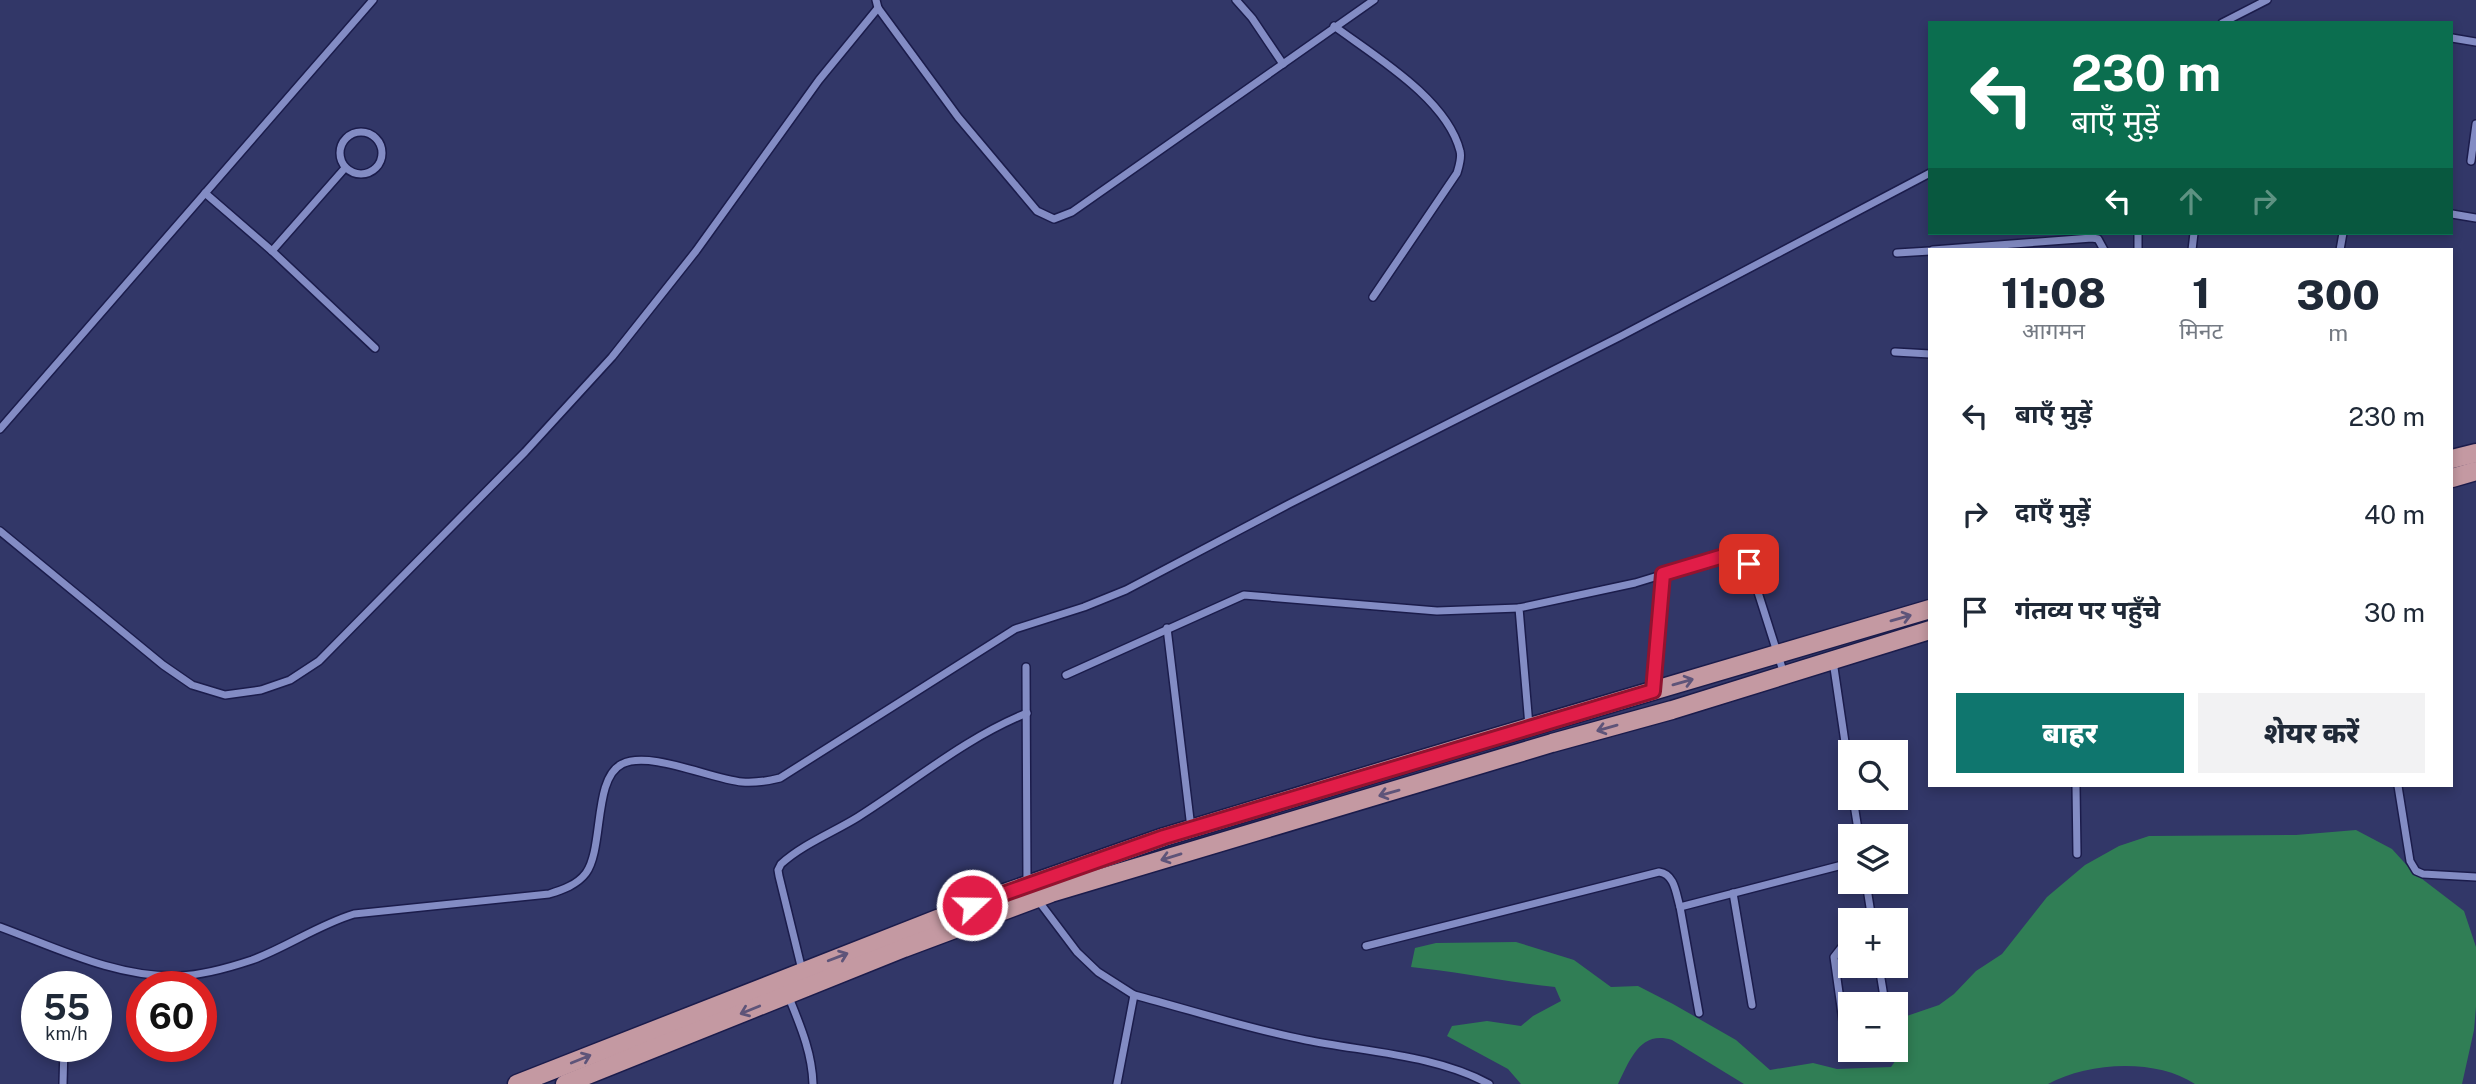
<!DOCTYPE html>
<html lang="hi">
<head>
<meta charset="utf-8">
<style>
  body { margin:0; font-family:"Public Sans","Noto Sans Devanagari",sans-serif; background:#f2f2f3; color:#1f2937; height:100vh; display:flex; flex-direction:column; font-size:26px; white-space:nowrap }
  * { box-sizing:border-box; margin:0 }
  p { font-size:23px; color:#747a83 }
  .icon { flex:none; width:38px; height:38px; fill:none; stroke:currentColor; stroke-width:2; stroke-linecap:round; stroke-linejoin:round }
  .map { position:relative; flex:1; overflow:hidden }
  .sheet { position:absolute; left:1928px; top:248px; width:525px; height:539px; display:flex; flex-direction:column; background:#fff; border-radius:0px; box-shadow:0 4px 10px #0003 }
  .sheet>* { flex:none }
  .guide { position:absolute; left:1928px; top:21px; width:525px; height:214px; border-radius:0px; box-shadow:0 4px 10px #0003; background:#0b6e4f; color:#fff; overflow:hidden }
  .fabs { position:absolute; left:1838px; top:740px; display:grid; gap:14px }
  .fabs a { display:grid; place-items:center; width:70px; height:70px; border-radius:0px; background:#fff; box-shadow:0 4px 10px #0003; font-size:35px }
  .speed { position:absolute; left:21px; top:971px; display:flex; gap:14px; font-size:35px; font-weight:700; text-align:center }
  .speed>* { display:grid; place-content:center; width:91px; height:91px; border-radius:50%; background:#fff; box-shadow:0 4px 10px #0003; line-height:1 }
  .speed small { font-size:18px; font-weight:400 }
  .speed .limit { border:10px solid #d22; background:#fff; color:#111 }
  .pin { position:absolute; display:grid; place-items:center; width:60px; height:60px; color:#fff; margin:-30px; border-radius:14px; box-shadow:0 4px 10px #0006 }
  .me { position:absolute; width:77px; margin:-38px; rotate:69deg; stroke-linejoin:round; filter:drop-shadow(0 0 5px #0008) }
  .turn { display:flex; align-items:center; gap:24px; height:147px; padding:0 28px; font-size:32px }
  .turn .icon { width:91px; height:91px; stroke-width:2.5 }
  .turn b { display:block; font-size:49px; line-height:60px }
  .lanes { display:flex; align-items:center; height:66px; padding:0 28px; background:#0003; justify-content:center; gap:35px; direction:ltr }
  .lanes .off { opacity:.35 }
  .eta { display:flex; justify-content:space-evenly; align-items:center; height:119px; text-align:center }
  .eta b { font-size:42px; font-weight:800; line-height:49px }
  .action { display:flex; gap:14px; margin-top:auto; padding:14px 28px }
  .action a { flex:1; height:80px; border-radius:0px; background:#0f766e; color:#fff; font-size:28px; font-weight:800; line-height:80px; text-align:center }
  .action a+a { background:#f2f2f3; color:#1f2937 }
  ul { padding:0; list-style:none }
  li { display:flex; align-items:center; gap:21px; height:98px; padding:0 28px }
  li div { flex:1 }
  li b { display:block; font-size:26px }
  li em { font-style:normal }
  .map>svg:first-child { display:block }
  .water { fill:#307e55 }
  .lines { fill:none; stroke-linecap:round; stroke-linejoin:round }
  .street-casing { stroke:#1b1c4b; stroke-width:10 }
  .primary-casing { stroke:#1b1c4b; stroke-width:21 }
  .street { stroke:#838cc4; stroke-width:7 }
  .primary { stroke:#c499a2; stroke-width:18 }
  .oneway { stroke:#5e5479 }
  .route-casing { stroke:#92132f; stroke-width:18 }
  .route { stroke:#e11d48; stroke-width:12 }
</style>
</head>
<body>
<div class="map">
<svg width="2476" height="1084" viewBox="0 0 2476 1084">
  <rect width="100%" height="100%" fill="#323768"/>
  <!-- water -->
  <path class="water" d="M2356,830L2392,849L2413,872L2464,911L2476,947V1007L2474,1030L2462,1084H2195C2156,1058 2088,1062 2048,1084H1744L1672,1040C1640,1030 1630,1060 1618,1084H1521L1508,1069L1447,1036L1452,1026L1487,1021L1521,1026L1533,1016L1561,1001L1555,987C1507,982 1460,972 1411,967L1415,948L1436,943L1516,942L1574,960L1611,987L1638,986L1673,1004L1736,1040L1770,1070L1813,1063L1837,1069L1891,1067L1898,1057L1895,1020L1939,1005L1954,994L1976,971L2002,954L2047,897L2085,865L2119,846L2149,836L2296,835Z"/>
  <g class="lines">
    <defs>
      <g id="street">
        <path d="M876,0L878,8L958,117L1037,211L1054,219L1072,212L1374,0"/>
        <path d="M1236,0L1252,18L1283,64"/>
        <path d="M2222,23L2267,0"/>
        <path d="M1334,26C1376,57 1447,99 1460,151C1462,158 1459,166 1457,173L1373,297"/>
        <path d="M2452,38L2476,42"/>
        <circle cx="361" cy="153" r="21"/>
        <path d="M2471,161L2476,124"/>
        <path d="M205,193L272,251L375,348"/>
        <path d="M2452,214L2476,218"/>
        <path d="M2138,233V250"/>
        <path d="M1933,250L2092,238L2098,239L2104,250"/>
        <path d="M2192,250L2194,233"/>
        <path d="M2340,250L2343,233"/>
        <path d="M272,251L345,168"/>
        <path d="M1897,253L1930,251"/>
        <path d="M1895,352L1930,354"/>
        <path d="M0,429L373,0"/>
        <path d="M0,531L163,665L192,685L225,695L261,690L290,680L319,661L525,452L612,357L696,251L819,80L878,8"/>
        <path d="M1167,628L1191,828"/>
        <path d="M1833,661L1850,776"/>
        <path d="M1026,667L1027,884"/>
        <path d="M1066,675L1244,595L1437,611L1519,608"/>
        <path d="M1653,690L1663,574"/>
        <path d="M1529,726L1519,608L1635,583L1730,554C1741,553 1744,555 1749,564L1784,674"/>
        <path d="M2076,786L2077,854"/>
        <path d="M2398,786L2410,861L2416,871L2423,874L2476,877"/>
        <path d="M1853,798L1859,836"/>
        <path d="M1866,882L1872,920"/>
        <path d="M1733,893L1752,1005"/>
        <path d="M1037,899L1077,952L1098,972L1134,995"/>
        <path d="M0,927C57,948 117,978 179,976C204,975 228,968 252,960C287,947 318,925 354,914L549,894C562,890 577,885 586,873C604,848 593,778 622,764C649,750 711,779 742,782C755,783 768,781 780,778L1015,629L1084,607L1126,590L1289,504L1621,336L1930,173"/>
        <path d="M1366,946L1659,872C1675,874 1676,894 1680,907"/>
        <path d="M1879,966L1884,997"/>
        <path d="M802,970L779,876L778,870L781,864C803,844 834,832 858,817C915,781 965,738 1027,713"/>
        <path d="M788,995C800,1025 812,1052 813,1084"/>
        <path d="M1699,1013L1680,907L1850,863"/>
        <path d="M1846,1043L1834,957L1841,948L1850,947"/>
        <path d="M63,1084L64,1046"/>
        <path d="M1117,1084L1134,995C1191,1010 1249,1029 1306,1040C1366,1052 1436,1055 1489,1084"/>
      </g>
      <g id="primary">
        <path d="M2452,459L2476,453"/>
        <path d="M2452,478L2476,471"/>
        <path d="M517,1084L996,896L1164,837L1469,745L1930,609"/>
        <path d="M565,1084L904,948L1051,893L1552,743L1672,710L1930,630"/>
      </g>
    </defs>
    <!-- street casing -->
    <use href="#street" class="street-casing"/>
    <!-- primary casing -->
    <use href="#primary" class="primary-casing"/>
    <!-- street -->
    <use href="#street" class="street"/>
    <!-- primary -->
    <use href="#primary" class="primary"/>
  </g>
  <!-- one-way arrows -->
  <defs><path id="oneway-shaft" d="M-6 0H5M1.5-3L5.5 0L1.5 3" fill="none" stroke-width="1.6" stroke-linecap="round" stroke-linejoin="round" transform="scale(1.75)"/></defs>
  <g class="oneway">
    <use href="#oneway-shaft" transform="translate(1901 618) rotate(-16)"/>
    <use href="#oneway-shaft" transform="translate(1683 682) rotate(-16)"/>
    <use href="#oneway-shaft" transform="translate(1607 728) rotate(164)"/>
    <use href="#oneway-shaft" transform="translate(1389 793) rotate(164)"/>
    <use href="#oneway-shaft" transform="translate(1171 857) rotate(163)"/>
    <use href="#oneway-shaft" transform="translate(838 957) rotate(-21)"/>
    <use href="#oneway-shaft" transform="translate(750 1010) rotate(158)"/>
    <use href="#oneway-shaft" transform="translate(581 1059) rotate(-22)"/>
  </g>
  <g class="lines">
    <defs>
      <path id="route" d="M972,905L1164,837L1653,691L1663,574L1730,554C1741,553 1744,555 1749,564"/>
    </defs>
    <!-- route casing -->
    <use href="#route" class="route-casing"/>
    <!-- route -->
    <use href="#route" class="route"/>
  </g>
</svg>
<div class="fabs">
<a><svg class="icon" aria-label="search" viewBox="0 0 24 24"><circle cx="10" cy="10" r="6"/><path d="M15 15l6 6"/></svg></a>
<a><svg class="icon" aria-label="layers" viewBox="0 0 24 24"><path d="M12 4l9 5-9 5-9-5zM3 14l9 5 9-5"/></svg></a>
<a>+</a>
<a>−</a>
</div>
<div class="speed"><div>55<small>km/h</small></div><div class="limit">60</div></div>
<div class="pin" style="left:1749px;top:564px;background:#d93025"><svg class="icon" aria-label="arrive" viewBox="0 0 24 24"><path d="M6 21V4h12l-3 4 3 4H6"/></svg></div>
<svg class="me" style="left:972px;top:905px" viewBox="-20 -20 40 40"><circle r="17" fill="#e11d48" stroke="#fff" stroke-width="3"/><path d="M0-11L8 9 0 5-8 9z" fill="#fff"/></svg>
<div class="guide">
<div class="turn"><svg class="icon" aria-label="left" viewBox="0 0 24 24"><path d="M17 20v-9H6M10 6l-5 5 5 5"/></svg><div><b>230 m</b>बाएँ मुड़ें</div></div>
<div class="lanes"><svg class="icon" aria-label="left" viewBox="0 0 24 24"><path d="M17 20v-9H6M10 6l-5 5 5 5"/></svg><svg class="icon off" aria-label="ahead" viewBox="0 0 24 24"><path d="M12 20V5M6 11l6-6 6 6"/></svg><svg class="icon off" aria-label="right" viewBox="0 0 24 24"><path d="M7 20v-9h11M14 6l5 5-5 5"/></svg></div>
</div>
<section class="sheet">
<div class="eta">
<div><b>11:08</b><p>आगमन</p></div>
<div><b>1</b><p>मिनट</p></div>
<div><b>300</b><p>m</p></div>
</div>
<ul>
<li><svg class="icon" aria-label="left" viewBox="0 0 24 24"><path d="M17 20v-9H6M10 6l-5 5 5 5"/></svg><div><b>बाएँ मुड़ें</b></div><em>230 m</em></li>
<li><svg class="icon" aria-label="right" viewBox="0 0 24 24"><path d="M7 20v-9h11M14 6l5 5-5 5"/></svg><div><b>दाएँ मुड़ें</b></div><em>40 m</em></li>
<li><svg class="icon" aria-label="arrive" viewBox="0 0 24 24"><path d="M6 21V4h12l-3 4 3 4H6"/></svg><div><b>गंतव्य पर पहुँचे</b></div><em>30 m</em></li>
</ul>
<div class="action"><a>बाहर</a><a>शेयर करें</a></div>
</section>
</div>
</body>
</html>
